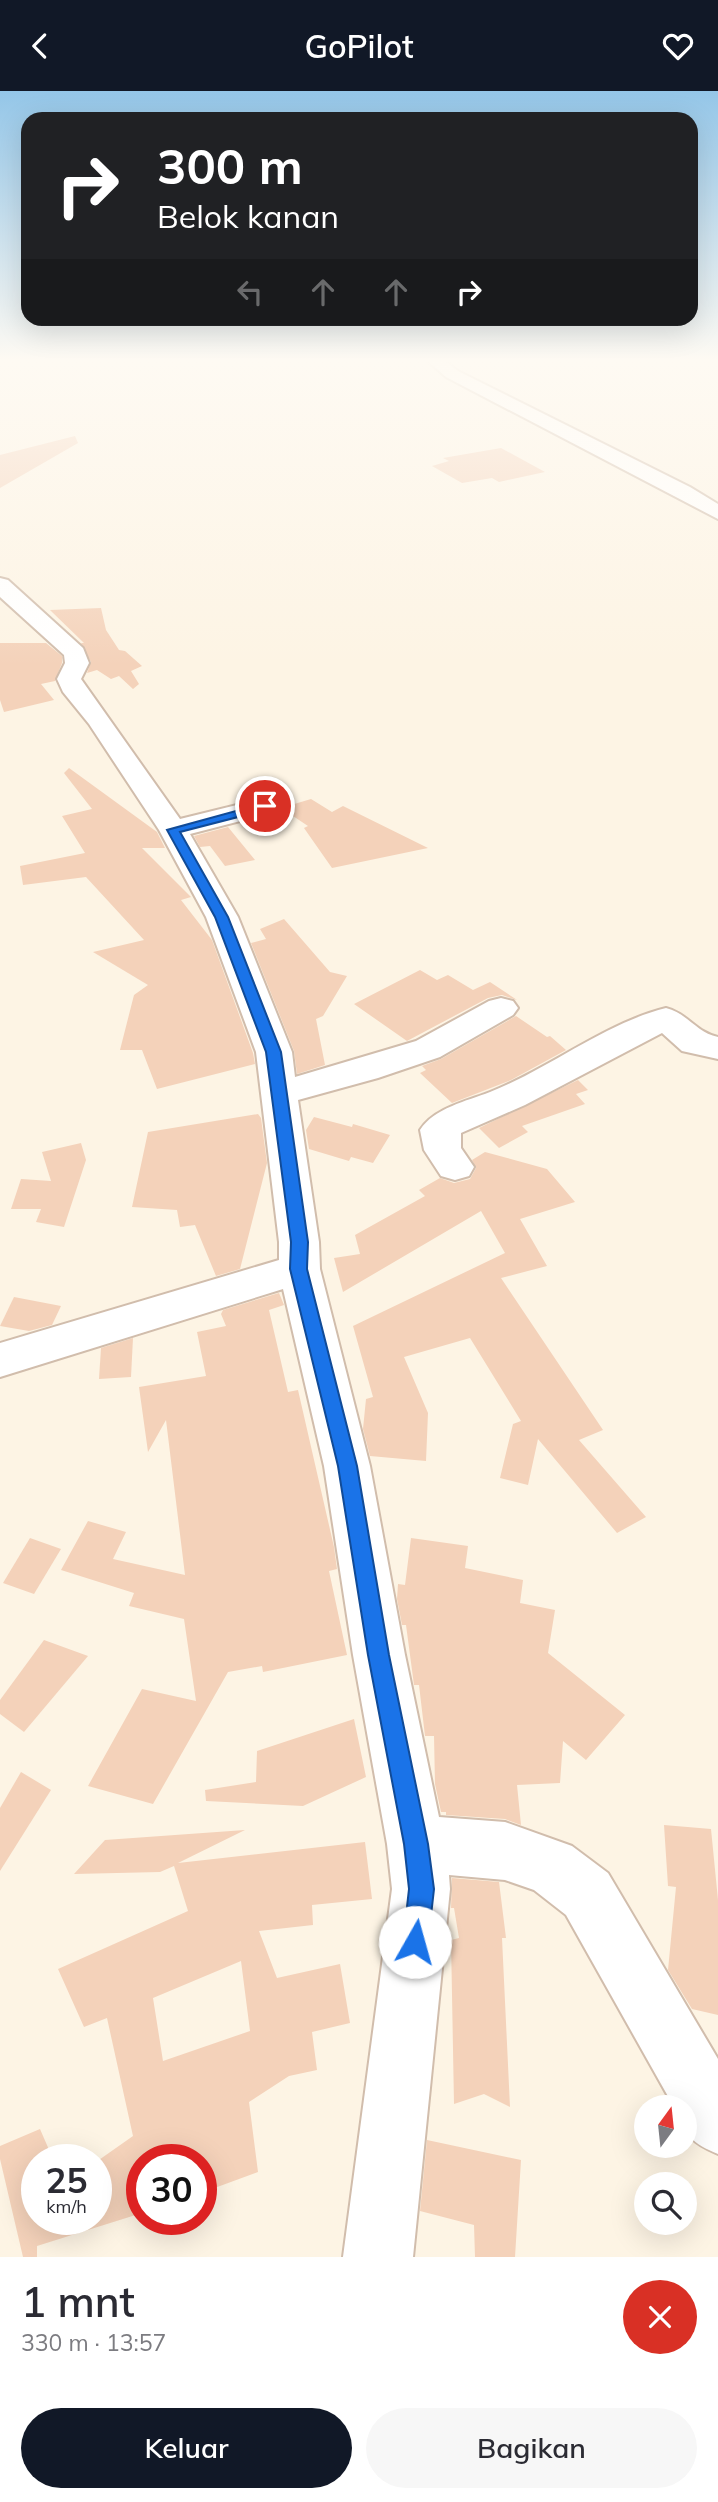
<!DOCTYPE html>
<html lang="id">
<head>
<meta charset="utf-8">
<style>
  body { margin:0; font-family:Mulish,sans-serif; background:#f7f7f7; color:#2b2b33; height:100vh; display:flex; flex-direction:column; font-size:26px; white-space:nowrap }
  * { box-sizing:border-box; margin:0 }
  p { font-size:23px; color:#7c7c81 }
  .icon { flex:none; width:38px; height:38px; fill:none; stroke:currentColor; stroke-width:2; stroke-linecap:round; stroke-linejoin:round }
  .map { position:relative; height:2166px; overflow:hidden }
  .side { display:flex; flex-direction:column; background:#fff; flex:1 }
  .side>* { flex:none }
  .top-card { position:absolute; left:21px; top:21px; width:677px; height:214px; border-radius:21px; box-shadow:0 7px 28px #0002; background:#202124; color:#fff; overflow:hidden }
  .needle { width:46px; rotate:15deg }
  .controls { position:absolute; left:634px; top:2004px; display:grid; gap:14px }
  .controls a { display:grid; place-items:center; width:63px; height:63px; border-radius:50%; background:#fff; box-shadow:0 7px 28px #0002; font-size:35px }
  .speed { position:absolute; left:21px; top:2053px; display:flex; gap:14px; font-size:35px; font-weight:700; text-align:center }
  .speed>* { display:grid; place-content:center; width:91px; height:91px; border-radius:50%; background:#fff; box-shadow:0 7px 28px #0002; line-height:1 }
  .speed small { font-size:18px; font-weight:400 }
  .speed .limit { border:10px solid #d22; background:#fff; color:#111 }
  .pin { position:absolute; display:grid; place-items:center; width:60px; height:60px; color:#fff; margin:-30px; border:4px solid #fff; border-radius:50%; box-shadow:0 2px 7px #0007 }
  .me { position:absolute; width:77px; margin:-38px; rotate:7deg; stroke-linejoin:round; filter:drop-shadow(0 0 5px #0008) }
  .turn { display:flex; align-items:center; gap:24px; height:147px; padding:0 21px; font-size:32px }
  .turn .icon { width:91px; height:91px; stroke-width:2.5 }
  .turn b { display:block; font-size:49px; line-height:60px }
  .lanes { display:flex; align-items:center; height:66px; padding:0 21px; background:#0003; justify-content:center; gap:35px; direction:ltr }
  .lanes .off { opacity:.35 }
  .round { display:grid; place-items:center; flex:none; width:74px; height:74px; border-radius:37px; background:#f7f7f7 }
  .summary { display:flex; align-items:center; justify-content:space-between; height:119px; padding:0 21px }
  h1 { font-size:42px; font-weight:600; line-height:52px }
  .action { display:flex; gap:14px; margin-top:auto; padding:14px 21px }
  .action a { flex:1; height:80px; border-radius:42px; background:#111827; color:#fff; font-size:28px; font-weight:600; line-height:80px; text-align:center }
  .action a+a { background:#f7f7f7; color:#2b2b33 }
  header { display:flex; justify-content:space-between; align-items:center; height:91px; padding:0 21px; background:#111827; color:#fff; font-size:32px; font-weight:600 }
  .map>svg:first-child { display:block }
  .building { fill:#f4d2ba; fill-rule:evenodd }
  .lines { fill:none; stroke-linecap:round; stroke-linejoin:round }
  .minor-casing { stroke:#d1bdac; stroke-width:4 }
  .minor { fill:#fff; fill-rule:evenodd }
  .route { fill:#1a73e8; stroke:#114b97; stroke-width:2 }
</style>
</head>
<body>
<header><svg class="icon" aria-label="back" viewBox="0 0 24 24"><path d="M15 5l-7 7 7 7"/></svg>GoPilot<svg class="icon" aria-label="heart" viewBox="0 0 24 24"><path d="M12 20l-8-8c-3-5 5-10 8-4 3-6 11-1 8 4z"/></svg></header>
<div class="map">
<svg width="718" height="2166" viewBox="0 0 718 2166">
  <rect width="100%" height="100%" fill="#fdf4e4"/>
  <!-- building -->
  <g class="building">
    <path d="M75,345L78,352L0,397V364Z"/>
    <path d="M501,357L545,381L499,391L492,387L462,392L432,375L449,370L443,367Z"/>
    <path d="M101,517L106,539L119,559L125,560L142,575L131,580L139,593L133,598L119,585L111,588L97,579L87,582L91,571L81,552H84L50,519Z"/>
    <path d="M0,552H46L62,565V572L55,590L41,593L54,609L4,621L0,609Z"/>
    <path d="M69,677L157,741L165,757H142L191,806L181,809L212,849L253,962L255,973L157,998L142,959H120L134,904L148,894L93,861L144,849L86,786L23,794L20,775L85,762L62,725L92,718L64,682Z"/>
    <path d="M311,708L332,721L343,715L428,757L332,777L304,737L308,735L281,717Z"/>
    <path d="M228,736L255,769L225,775L210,755L200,756L194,745Z"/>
    <path d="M284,828L330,881L347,885L323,925L316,928L325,974L297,983L294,960L251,852L266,848L260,838Z"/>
    <path d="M420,879L437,889L448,884L473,899L490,891L517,909L502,904L488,907L407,950L354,913Z"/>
    <path d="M516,925L547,946L550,945L566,959L511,989L452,1012L420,982L426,979L422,975L441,968Z"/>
    <path d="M578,989L588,999L576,1003L585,1013L522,1035L528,1041L499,1057L479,1037Z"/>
    <path d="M258,1023L261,1027L267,1072L240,1178L216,1185L195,1134L180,1136L177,1119L132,1116L148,1041Z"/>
    <path d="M314,1026L352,1036L353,1033L390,1044L373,1072L351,1066L349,1070L309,1058L306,1039Z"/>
    <path d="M81,1052L86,1069L64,1136L36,1131L41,1118H11L21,1088L51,1090L42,1061Z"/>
    <path d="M485,1061L547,1078L575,1111L520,1128L547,1175L501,1187L603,1339L579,1349L646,1426L617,1442L538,1348L528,1394L500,1387L513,1333L521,1330L470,1247L404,1266L428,1322L426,1370L370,1365L363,1338L366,1308L373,1306L353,1235L505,1162L481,1120L343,1201L334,1167L360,1163L355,1144L425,1105L419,1099L440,1087L454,1092L470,1088L476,1077L472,1069Z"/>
    <path d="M279,1202L284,1214L269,1219L288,1301L298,1299L334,1456L337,1478L329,1480L347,1564L263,1581L262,1575L228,1581L153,1713L88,1695L142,1598L196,1610L184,1528L129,1515L134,1502L61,1479L88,1430L126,1441L113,1468L185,1484L166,1329L148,1361L139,1296L206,1285L197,1241L226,1235L221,1223L223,1219Z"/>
    <path d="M14,1206L61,1215L52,1234L29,1240L0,1235Z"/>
    <path d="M133,1247L131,1286L99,1288L101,1257Z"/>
    <path d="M30,1447L61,1458L34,1503L3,1492Z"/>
    <path d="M411,1447L468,1455L465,1477L523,1489L520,1512L555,1519L548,1562L625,1624L586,1669L563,1650L560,1692L517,1694L521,1734L505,1728L446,1724V1721H441L435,1693L434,1645H425L419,1594H414L406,1534H402L397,1508L398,1493L405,1494Z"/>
    <path d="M44,1549L88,1565L24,1641L0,1623V1609Z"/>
    <path d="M354,1628L366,1686L303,1715L206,1710L205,1699L256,1691L257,1660Z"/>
    <path d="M21,1681L51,1699L0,1780V1717Z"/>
    <path d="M664,1734L711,1738L718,1809V1924L692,1918L668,1879L676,1796L668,1795Z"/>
    <path d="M245,1739L178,1772L365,1751L372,1808L312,1814L313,1834L259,1840L277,1887L340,1873L350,1932L312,1941L317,1979L289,1985L249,2011L258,2081L201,2102V2068H142V2122L37,2155V2166H23L0,2068V2055L40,2038L53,2068H37V2128H96V2071L133,2045L107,1927L84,1936L58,1878L188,1820L174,1775L160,1781L74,1783L105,1749ZM241,1870L250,1940L163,1970L153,1907Z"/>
    <path d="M452,1787L499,1791L506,1847H502L510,2016L484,2003L454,2013L451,1849L459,1847L454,1817H451Z"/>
    <path d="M427,2049L521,2069L515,2166H475L474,2134L420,2120Z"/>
  </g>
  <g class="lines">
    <defs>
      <g id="minor">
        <path d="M429,271H446L458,280L690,396L718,413V428L446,286Z"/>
        <path d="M0,487L8,489L83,557L89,572L81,588L180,728L265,707L275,709L279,715L275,721L190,743L238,826L292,961L295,986L416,950L489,910L501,907L513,910L518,917L513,924L440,966L378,987L298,1009L319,1151L320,1178L370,1375L405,1564L439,1726L505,1731L572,1755L608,1782L718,1968V2063C692,2052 684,2046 684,2016H674L566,1824L534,1799L505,1789L449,1784L450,1798L413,2166H343L392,1798L387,1753L353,1564L324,1375L283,1198L0,1286V1252L279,1169V1151L256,961L206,826L159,739L89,633L63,601L57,588L65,572L64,564L0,506Z"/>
        <path d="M666,917C687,922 697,942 718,946V968L682,960L662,942L525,1014L461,1042V1057L474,1076L469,1085L455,1089L441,1085L424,1059L420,1039C434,1017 467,1010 490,1001C549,978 605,932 666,917Z"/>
      </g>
    </defs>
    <!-- minor casing -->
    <use href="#minor" class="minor-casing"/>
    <!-- minor -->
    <use href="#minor" class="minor"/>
  </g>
  <!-- sky -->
  <linearGradient id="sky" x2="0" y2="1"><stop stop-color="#94c6e8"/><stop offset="0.47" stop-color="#fefaf3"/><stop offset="1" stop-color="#fefaf3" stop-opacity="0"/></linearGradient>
  <rect width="718" height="574" fill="url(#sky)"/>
  <!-- route -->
  <path class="route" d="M265,712L269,713V718L180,741L228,826L281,961L308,1151L307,1178L357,1375L389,1564L428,1753L434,1798L428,1851L424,1860L415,1863L406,1860L403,1851L409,1798L404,1753L368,1564L338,1375L290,1178L291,1151L266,961L215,826L167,739Z"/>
</svg>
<div class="controls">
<a><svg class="needle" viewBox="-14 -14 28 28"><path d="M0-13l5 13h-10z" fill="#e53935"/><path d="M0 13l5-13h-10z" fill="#7c7c81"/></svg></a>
<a><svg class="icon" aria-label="search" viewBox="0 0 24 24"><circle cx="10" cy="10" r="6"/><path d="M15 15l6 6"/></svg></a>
</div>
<div class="speed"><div>25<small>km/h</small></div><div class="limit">30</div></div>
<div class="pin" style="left:265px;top:715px;background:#d93025"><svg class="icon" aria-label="arrive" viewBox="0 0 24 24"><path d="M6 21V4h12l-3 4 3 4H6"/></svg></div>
<svg class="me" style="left:415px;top:1851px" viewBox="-20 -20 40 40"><circle r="19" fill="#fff"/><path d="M0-13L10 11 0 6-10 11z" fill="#1a73e8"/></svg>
<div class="top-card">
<div class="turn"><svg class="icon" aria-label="right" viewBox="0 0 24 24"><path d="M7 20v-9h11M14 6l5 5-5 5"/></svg><div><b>300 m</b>Belok kanan</div></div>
<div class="lanes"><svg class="icon off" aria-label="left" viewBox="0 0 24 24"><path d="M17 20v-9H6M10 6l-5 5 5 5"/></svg><svg class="icon off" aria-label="ahead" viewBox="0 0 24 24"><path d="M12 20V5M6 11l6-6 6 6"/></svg><svg class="icon off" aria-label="ahead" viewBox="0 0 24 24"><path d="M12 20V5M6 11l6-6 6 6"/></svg><svg class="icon" aria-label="right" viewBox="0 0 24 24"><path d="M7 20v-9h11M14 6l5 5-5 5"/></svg></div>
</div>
</div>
<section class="side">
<div class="summary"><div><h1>1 mnt</h1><p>330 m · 13:57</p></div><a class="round" style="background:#d93025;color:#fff"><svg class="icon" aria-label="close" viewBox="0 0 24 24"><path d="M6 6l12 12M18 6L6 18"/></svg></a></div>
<div class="action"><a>Keluar</a><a>Bagikan</a></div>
</section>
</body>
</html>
